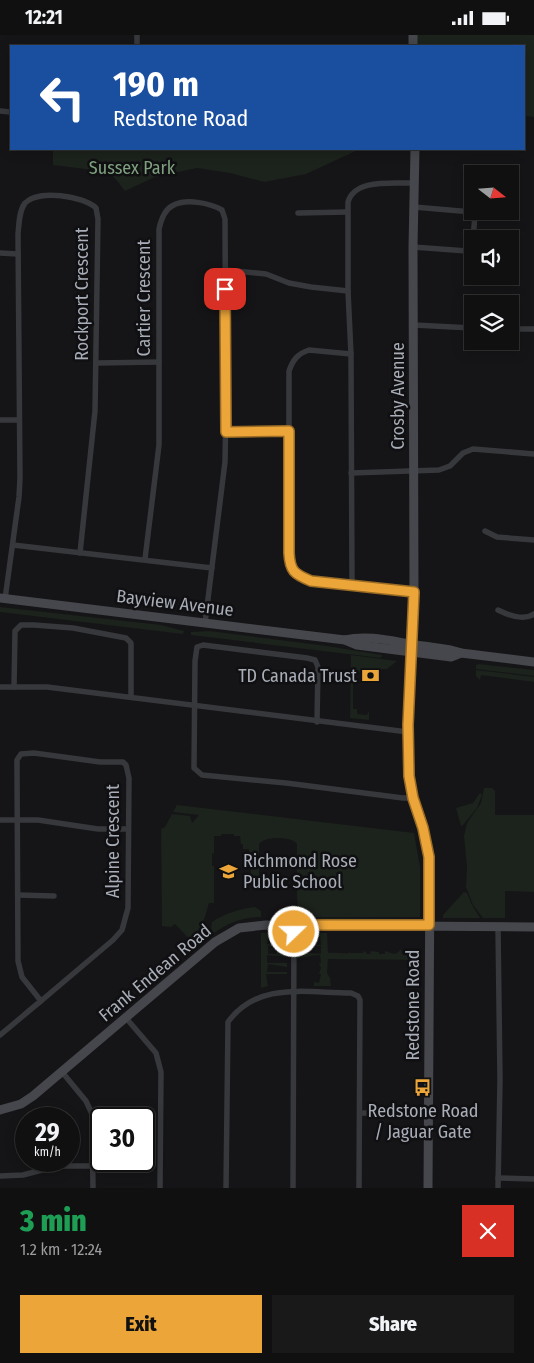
<!DOCTYPE html>
<html lang="en">
<head>
<meta charset="utf-8">
<style>
  body { margin:0; font-family:"Fira Sans Condensed",sans-serif; background:#19191a; color:#f1f3f6; height:100vh; display:flex; flex-direction:column; font-size:19px; white-space:nowrap }
  * { box-sizing:border-box; margin:0 }
  p { font-size:16px; color:#9c9d9f }
  .icon { flex:none; width:28px; height:28px; fill:none; stroke:currentColor; stroke-width:2; stroke-linecap:round; stroke-linejoin:round }
  .map { position:relative; height:1153px; overflow:hidden }
  .drawer { display:flex; flex-direction:column; background:#101011; flex:1 }
  .drawer>* { flex:none }
  .guide { position:absolute; left:10px; top:10px; width:515px; height:105px; border-radius:0px; box-shadow:0 2px 12px #0003,0 0 0 1px #303031; background:#1a4fa0; color:#fff; overflow:hidden }
  .needle { width:32px; rotate:107deg }
  .fabs { position:absolute; left:464px; top:130px; display:grid; gap:10px }
  .fabs a { display:grid; place-items:center; width:55px; height:55px; border-radius:0px; background:#101011; box-shadow:0 2px 12px #0003,0 0 0 1px #303031; font-size:25px }
  .speed { position:absolute; left:15px; top:1072px; display:flex; gap:10px; font-size:25px; font-weight:700; text-align:center }
  .speed>* { display:grid; place-content:center; width:65px; height:65px; border-radius:50%; background:#101011; box-shadow:0 2px 12px #0003,0 0 0 1px #303031; line-height:1 }
  .speed small { font-size:12px; font-weight:400 }
  .speed .limit { border:2px solid #111; border-radius:8px; background:#fff; color:#111 }
  .pin { position:absolute; display:grid; place-items:center; width:42px; height:42px; color:#fff; margin:-21px; border-radius:10px; box-shadow:0 2px 8px #0006 }
  .me { position:absolute; width:55px; margin:-28px; rotate:68deg; stroke-linejoin:round; filter:drop-shadow(0 0 4px #0008) }
  .turn { display:flex; align-items:center; gap:18px; height:105px; padding:0 20px; font-size:22px }
  .turn .icon { width:65px; height:65px; stroke-width:2.5 }
  .turn b { display:block; font-size:35px; line-height:42px }
  .round { display:grid; place-items:center; flex:none; width:52px; height:52px; border-radius:0px; background:#19191a }
  .overview { display:flex; align-items:center; justify-content:space-between; height:85px; padding:0 20px }
  h1 { font-size:30px; font-weight:800; line-height:38px; color:#1e9e55 }
  .button { display:flex; gap:10px; margin-top:auto; padding:10px 20px }
  .button a { flex:1; height:58px; border-radius:0px; background:#eba539; color:#111; font-size:20px; font-weight:800; line-height:58px; text-align:center }
  .button a+a { background:#19191a; color:#f1f3f6 }
  .status { display:flex; justify-content:space-between; align-items:center; height:35px; padding:0 25px; background:#101011; direction:ltr }
  .status svg { height:14px; fill:currentColor }
  .map>svg:first-child { display:block }
  .green { fill:#1c221c }
  .lines { fill:none; stroke-linecap:round; stroke-linejoin:round }
  .street { stroke:#36383c; stroke-width:5.5 }
  .secondary { stroke:#45474c; stroke-width:9 }
  .route-casing { stroke:#996b25; stroke-width:12 }
  .route { stroke:#eba539; stroke-width:9 }
  .labels { text-anchor:middle; stroke-width:5; stroke-linejoin:round; paint-order:stroke }
  .park-label { font-size:18px; fill:#7fa17f; stroke:#101012 }
  .street-label { font-size:18px; fill:#a8adb7; stroke:#101012 }
  .poi-label { font-size:18px; fill:#a8adb7; stroke:#101012; text-anchor:end }
</style>
</head>
<body>
<div class="status"><b>12:21</b><svg viewBox="0 0 49 12"><path d="M0 12V9h3v3zM5 12V6h3v6zM10 12V3h3v9zM15 12V0h3v12zM26 1h20v11H26zM47 4h2v5h-2z"/></svg></div>
<div class="map">
<svg width="534" height="1153" viewBox="0 0 534 1153">
  <rect width="100%" height="100%" fill="#151517"/>
  <!-- green -->
  <g class="green">
    <path d="M417,0H534V82L524,81V11H417Z"/>
    <path d="M53,114H360L306,139L264,147L230,138L197,133L155,142L125,156L110,137L53,130Z"/>
    <path d="M0,572L161,590L184,596L183,599L0,577Z"/>
    <path d="M210,596L327,611L382,620L381,623L191,600V597Z"/>
    <path d="M351,620L397,626L387,634L361,635L358,638L357,643H353V674H357V679L367,680L369,676V685L350,683Z"/>
    <path d="M479,629L534,635V641L476,634V630Z"/>
    <path d="M476,635L534,642V647L481,640L480,645L476,641Z"/>
    <path d="M484,753H492L495,756V780H534V857L505,856V883H483L473,870L466,852L467,832L464,801L467,788L481,768Z"/>
    <path d="M480,758L482,760L477,773L463,790L461,791L456,773L473,768Z"/>
    <path d="M177,770L414,798L420,832V882H299L297,861V809C292,801 264,801 259,809V845H251V817H249V814H243V809H241L240,801H234V799H221V801H214V818L212,819V831H214V868H209L202,891L206,904L197,912L175,889L171,892L162,891L161,794L165,792L172,779L190,781L192,788L199,780L173,777Z"/>
    <path d="M464,857L467,858L472,870L480,883H443V880Z"/>
    <path d="M255,872L261,876V882C243,882 228,888 214,898L211,894L212,887C225,878 240,874 255,872Z"/>
    <path d="M299,883L418,884L420,885L303,886Z"/>
    <path d="M261,898H269L267,909L287,910V911H268V919H276L278,916H287V922L267,920V928H287V932L268,929L267,937H287V939H266L268,951L261,953Z"/>
    <path d="M299,898H327L328,918C335,917 342,919 349,918L350,916V918H363L364,916L366,917L367,919H370L371,916L379,917V919H385V916C393,918 395,922 401,914L402,919H416V916H419V925L328,924L327,938L330,943L331,951H314V947L319,948L321,939H319L321,933L319,928H321L320,920C312,920 306,923 297,923V916C307,916 311,919 321,919V911H297V910H321L320,901L306,900L305,905H297Z"/>
  </g>
  <g class="lines">
    <!-- street -->
    <g class="street">
      <path d="M137,0V11"/>
      <path d="M0,76L10,77"/>
      <path d="M414,172L472,177L475,180L473,204"/>
      <path d="M298,178L347,177"/>
      <path d="M413,212L467,216L472,212V209"/>
      <path d="M0,218L18,219"/>
      <path d="M225,235L266,239L289,248L311,252L348,256"/>
      <path d="M414,290L472,293"/>
      <path d="M510,294H534"/>
      <path d="M351,319L309,315C297,319 293,325 289,336V526L297,540L311,546L414,557"/>
      <path d="M97,328L159,327"/>
      <path d="M0,385H18"/>
      <path d="M226,397L289,396"/>
      <path d="M351,438L439,435L450,431L463,418L473,414L534,419"/>
      <path d="M485,496L497,502L534,505"/>
      <path d="M13,510L212,533"/>
      <path d="M145,524L159,410V194C161,185 164,175 172,171C186,163 210,168 222,175L225,184L226,370L225,427L205,588"/>
      <path d="M352,550L351,319L348,256V167C355,143 393,149 414,148"/>
      <path d="M5,564L19,462L20,443L18,199C19,189 19,176 25,168C38,154 84,161 96,173L98,184L95,376L80,518"/>
      <path d="M498,575C508,580 524,586 534,579"/>
      <path d="M0,652H47L408,697"/>
      <path d="M14,652L15,596L21,590H34L73,593L126,603L131,608V662"/>
      <path d="M317,687L318,632L315,625L307,623L203,610L197,612L195,626L194,733L202,740L286,748L403,763H413"/>
      <path d="M0,785H38L98,794H128"/>
      <path d="M18,860L54,861"/>
      <path d="M126,983L156,1018L161,1037L160,1153"/>
      <path d="M0,1000C14,989 27,977 41,966L113,905L122,895L128,873L129,743L126,730L123,727H100L34,718L21,719L17,725V732L18,926L22,942L41,966"/>
      <path d="M62,1037L86,1066L92,1079L93,1153"/>
      <path d="M360,1078H428"/>
      <path d="M0,1141L23,1140L57,1131H93"/>
      <path d="M498,1143L534,1144"/>
      <path d="M226,1153L228,987C258,946 306,958 351,958L358,961L360,965L359,1153"/>
      <path d="M293,1153L294,890"/>
      <path d="M498,1153L500,1045L498,891"/>
    </g>
    <!-- secondary -->
    <g class="secondary">
      <path d="M413,11V0"/>
      <path d="M415,114L413,212L414,557L408,690L409,730L413,763L427,808L430,836L428,1153"/>
      <path d="M0,563L345,605L357,610L451,622L461,618"/>
      <path d="M345,605C371,599 397,608 423,611C436,613 449,613 461,618L534,627"/>
      <path d="M0,1075L21,1069L33,1061L215,907L239,893L266,890L534,892"/>
    </g>
  </g>
  <g class="lines">
    <defs>
      <path id="route" d="M225,254L226,397L289,396V518C290,536 294,539 311,546L414,557L408,690L409,741L413,763L423,793L429,822V890H294V897"/>
    </defs>
    <!-- route casing -->
    <use href="#route" class="route-casing"/>
    <!-- route -->
    <use href="#route" class="route"/>
  </g>
  <!-- icons -->
  <defs>
    <symbol id="bank-bare" viewBox="-9 -9 18 18"><path d="M-6-4H6V4H-6ZM0-2.3a2.3 2.3 0 1 0 0 4.6a2.3 2.3 0 1 0 0-4.6Z" fill="#eba539" stroke="#101012" stroke-width="2.5" paint-order="stroke"/></symbol>
    <symbol id="school-bare" viewBox="-9 -9 18 18"><path d="M0-5L7-2L0 1L-7-2ZM-4 1L0 2.5L4 1V4Q0 6-4 4Z" fill="#eba539" stroke="#101012" stroke-width="2.5" paint-order="stroke"/></symbol>
    <symbol id="bus-bare" viewBox="-9 -9 18 18"><path d="M-5-6H5V4H4V6H2V4H-2V6H-4V4H-5ZM-3.5-4V0h7V-4ZM-3.5 1.2v1.5H-2V1.2ZM2 1.2v1.5H3.5V1.2Z" fill="#eba539" stroke="#101012" stroke-width="2.5" paint-order="stroke"/></symbol>
  </defs>
  <g fill-rule="evenodd">
    <use href="#bank-bare" x="358" y="628" width="25" height="25"/>
    <use href="#school-bare" x="216" y="824" width="25" height="25"/>
    <use href="#bus-bare" x="410" y="1040" width="25" height="25"/>
  </g>
  <g class="labels">
    <!-- park labels -->
    <g class="park-label">
      <text x="132" y="139">Sussex Park</text>
    </g>
    <!-- street labels -->
    <g class="street-label">
      <text transform="translate(82 259) rotate(-90)" y="6">Rockport Crescent</text>
      <text transform="translate(144 263) rotate(-90)" y="6">Cartier Crescent</text>
      <text transform="translate(398 361) rotate(-90)" y="6">Crosby Avenue</text>
      <text transform="translate(175 568) rotate(7)" y="6">Bayview Avenue</text>
      <text transform="translate(113 806) rotate(-90)" y="6">Alpine Crescent</text>
      <text transform="translate(155 938) rotate(-40)" y="6">Frank Endean Road</text>
      <text transform="translate(413 970) rotate(-90)" y="6">Redstone Road</text>
    </g>
    <!-- poi labels -->
    <g class="poi-label">
      <text x="357" y="647">TD Canada Trust</text>
      <text x="243" y="832" text-anchor="start">Richmond Rose<tspan x="243" dy="21">Public School</tspan></text>
      <text x="423" y="1082" text-anchor="middle">Redstone Road<tspan x="423" dy="21">/ Jaguar Gate</tspan></text>
    </g>
  </g>
</svg>
<div class="fabs">
<a><svg class="needle" viewBox="-14 -14 28 28"><path d="M0-13l5 13h-10z" fill="#e53935"/><path d="M0 13l5-13h-10z" fill="#9c9d9f"/></svg></a>
<a><svg class="icon" aria-label="sound" viewBox="0 0 24 24"><path d="M4 9h4l5-4v14l-5-4H4zM17 9q2 3 0 6"/></svg></a>
<a><svg class="icon" aria-label="layers" viewBox="0 0 24 24"><path d="M12 4l9 5-9 5-9-5zM3 14l9 5 9-5"/></svg></a>
</div>
<div class="speed"><div>29<small>km/h</small></div><div class="limit">30</div></div>
<div class="pin" style="left:225px;top:254px;background:#d93025"><svg class="icon" aria-label="arrive" viewBox="0 0 24 24"><path d="M6 21V4h12l-3 4 3 4H6"/></svg></div>
<svg class="me" style="left:294px;top:897px" viewBox="-20 -20 40 40"><circle r="17" fill="#eba539" stroke="#fff" stroke-width="3"/><path d="M0-11L8 9 0 5-8 9z" fill="#fff"/></svg>
<div class="guide">
<div class="turn"><svg class="icon" aria-label="left" viewBox="0 0 24 24"><path d="M17 20v-9H6M10 6l-5 5 5 5"/></svg><div><b>190 m</b>Redstone Road</div></div>
</div>
</div>
<section class="drawer">
<div class="overview"><div><h1>3 min</h1><p>1.2 km · 12:24</p></div><a class="round" style="background:#d93025;color:#fff"><svg class="icon" aria-label="close" viewBox="0 0 24 24"><path d="M6 6l12 12M18 6L6 18"/></svg></a></div>
<div class="button"><a>Exit</a><a>Share</a></div>
</section>
</body>
</html>
